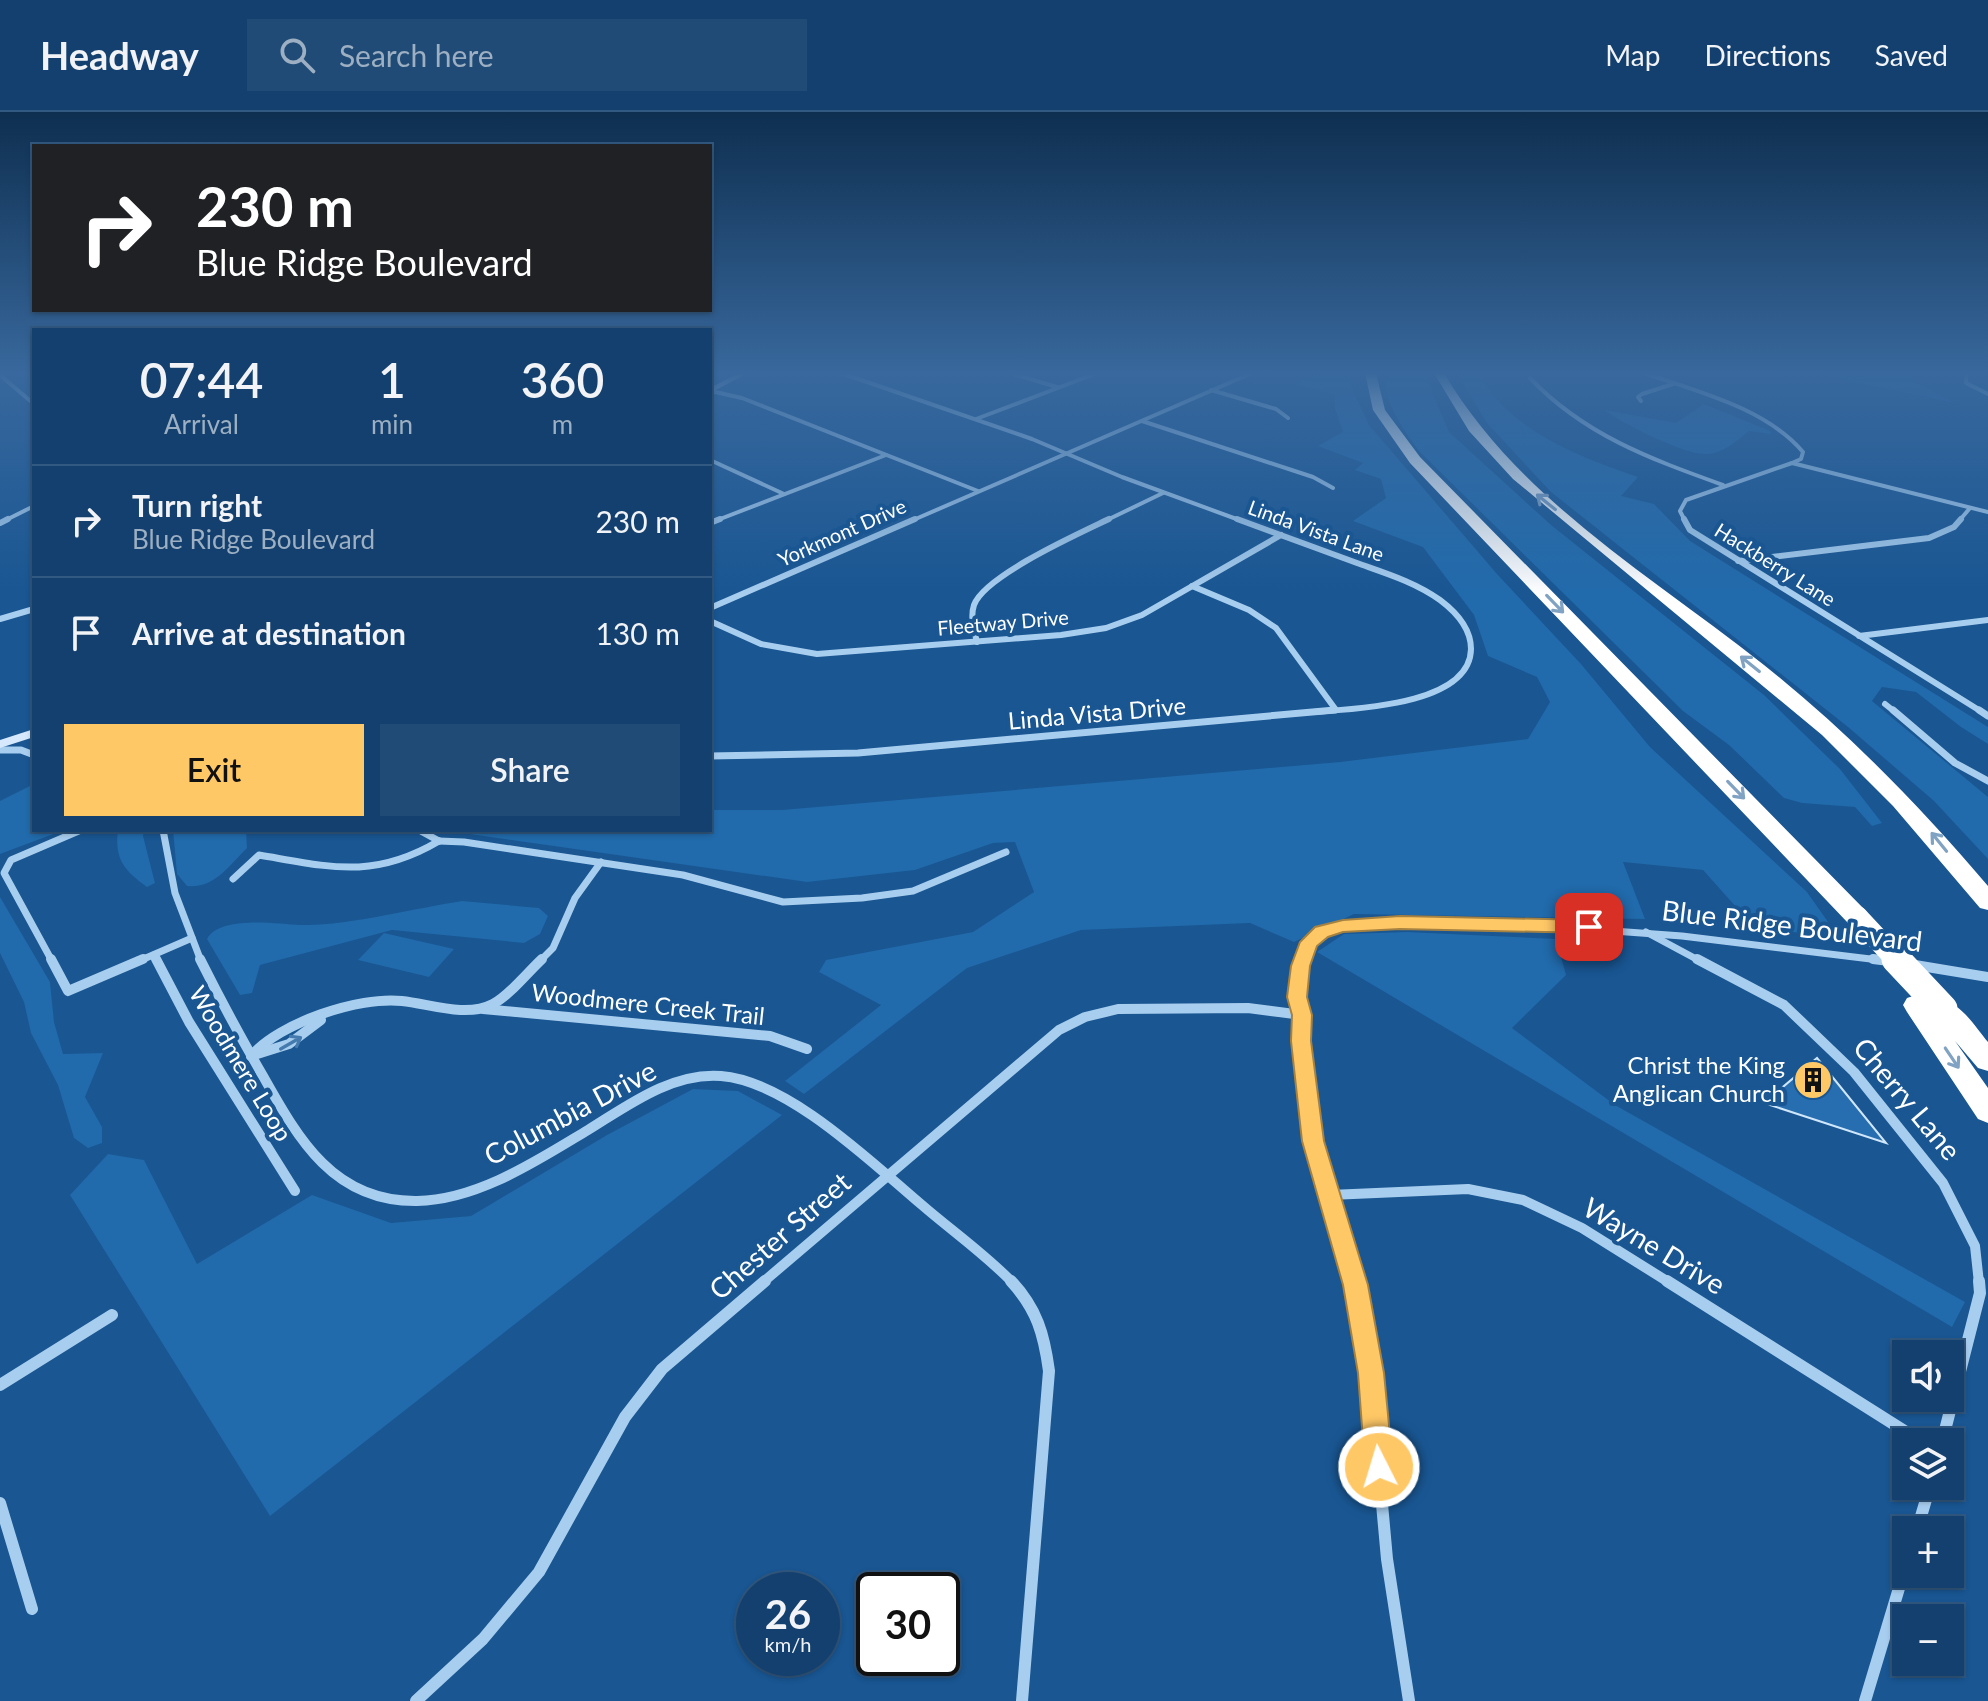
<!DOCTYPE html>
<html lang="en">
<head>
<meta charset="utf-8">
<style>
  body { margin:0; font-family:Lato,sans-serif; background:#204b76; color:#f1f3f6; height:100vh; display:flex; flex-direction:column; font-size:30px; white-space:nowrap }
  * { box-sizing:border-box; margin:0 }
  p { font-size:26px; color:#9dafc2 }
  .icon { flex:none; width:44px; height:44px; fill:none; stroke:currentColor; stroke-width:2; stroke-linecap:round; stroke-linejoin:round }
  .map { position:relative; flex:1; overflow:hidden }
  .details { position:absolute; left:32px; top:216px; width:680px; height:504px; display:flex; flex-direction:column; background:#13406e; border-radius:0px; box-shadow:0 2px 6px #0004,0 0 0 2px #325981 }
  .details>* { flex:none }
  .banner { position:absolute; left:32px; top:32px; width:680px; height:168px; border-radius:0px; box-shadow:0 2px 6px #0004,0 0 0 2px #325981; background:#202124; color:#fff; overflow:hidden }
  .fabs { position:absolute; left:1892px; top:1228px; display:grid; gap:16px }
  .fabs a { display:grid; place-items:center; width:72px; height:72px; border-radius:0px; background:#13406e; box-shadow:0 2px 6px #0004,0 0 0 2px #325981; font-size:40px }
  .speed { position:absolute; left:736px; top:1460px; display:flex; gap:16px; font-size:40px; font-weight:700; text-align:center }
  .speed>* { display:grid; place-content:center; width:104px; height:104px; border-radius:50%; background:#13406e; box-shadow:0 2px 6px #0004,0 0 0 2px #325981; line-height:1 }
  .speed small { font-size:20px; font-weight:400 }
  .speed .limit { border:4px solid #111; border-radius:12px; background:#fff; color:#111 }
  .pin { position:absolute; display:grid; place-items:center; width:68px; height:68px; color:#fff; margin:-34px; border-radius:16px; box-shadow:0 4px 12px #0006 }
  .me { position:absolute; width:88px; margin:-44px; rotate:355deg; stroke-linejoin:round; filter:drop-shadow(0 0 6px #0008) }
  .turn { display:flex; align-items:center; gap:28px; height:168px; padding:0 32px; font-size:36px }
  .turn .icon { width:104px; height:104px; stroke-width:2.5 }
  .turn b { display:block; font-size:56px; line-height:68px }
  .eta { display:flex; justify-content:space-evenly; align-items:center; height:136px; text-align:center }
  .eta b { font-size:48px; font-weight:600; line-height:56px }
  .cta { display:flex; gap:16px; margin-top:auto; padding:16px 32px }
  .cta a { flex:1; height:92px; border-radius:0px; background:#ffc866; color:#111; font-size:32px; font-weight:600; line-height:92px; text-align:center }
  .cta a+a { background:#204b76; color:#f1f3f6 }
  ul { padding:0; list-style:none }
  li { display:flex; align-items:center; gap:24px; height:112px; padding:0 32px; border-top:2px solid #325981 }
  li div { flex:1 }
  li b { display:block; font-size:30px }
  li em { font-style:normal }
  header { display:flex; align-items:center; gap:48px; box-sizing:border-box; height:112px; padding:0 40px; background:#13406e; border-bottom:2px solid #325981 }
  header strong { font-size:38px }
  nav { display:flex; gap:44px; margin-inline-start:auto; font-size:28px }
  .search { width:560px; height:72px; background:#204b76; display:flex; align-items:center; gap:20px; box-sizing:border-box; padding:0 28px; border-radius:0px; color:#9dafc2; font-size:30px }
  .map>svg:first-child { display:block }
  .green { fill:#216aab }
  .building { fill:#276eb0; stroke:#cfe6fb; stroke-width:2 }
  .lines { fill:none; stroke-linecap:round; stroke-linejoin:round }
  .street-far4 { stroke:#a8ceef; stroke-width:4 }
  .street-far3 { stroke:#a8ceef; stroke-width:6 }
  .street-far2 { stroke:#a8ceef; stroke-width:7 }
  .street-far1 { stroke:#a8ceef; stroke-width:10 }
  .street { stroke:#a8ceef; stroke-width:12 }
  .secondary { fill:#d6e8fb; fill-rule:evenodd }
  .highway { fill:#fff; fill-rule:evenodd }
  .highway-bridge-far1 { stroke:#fff; stroke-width:22 }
  .highway-bridge { stroke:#fff; stroke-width:29 }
  .oneway { stroke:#80a2c3 }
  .oneway2 { stroke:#447aae }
  .route { fill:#ffc866; stroke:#a68242; stroke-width:2 }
  .labels { text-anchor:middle; stroke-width:8; stroke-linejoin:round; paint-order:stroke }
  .far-street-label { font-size:20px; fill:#fff; stroke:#195692 }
  .street-label { font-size:24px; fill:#fff; stroke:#195692 }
  .poi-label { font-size:24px; fill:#fff; stroke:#195692; text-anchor:end }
  .near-street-label { font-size:28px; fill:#fff; stroke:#195692 }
</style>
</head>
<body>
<header>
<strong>Headway</strong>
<div class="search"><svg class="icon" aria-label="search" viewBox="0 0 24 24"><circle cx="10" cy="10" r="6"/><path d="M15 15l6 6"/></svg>Search here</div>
<nav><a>Map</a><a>Directions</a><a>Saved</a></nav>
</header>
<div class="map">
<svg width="1988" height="1589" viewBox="0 0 1988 1589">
  <rect width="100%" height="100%" fill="#195692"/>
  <!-- green -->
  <g class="green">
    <path d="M1319,261H1351V275L1369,313L1497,462L1581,552L1650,635L1807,780L1840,827L1753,814L1703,758L1623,750L1645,807L1354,802L1294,830L1250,811L1081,818L967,856L804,982L785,969L881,893L819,860L826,848L973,820L1034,780L1015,730L993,731L915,758L807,770L441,718H710V698H782L1340,650L1528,627L1550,590L1537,565L1488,544L1474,503L1423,435L1353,409L1386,386L1381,367L1355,358L1363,351L1318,334L1343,320L1335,296V283L1295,272Z"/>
    <path d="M1384,261H1424L1449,320L1551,413L1764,583L1840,657L1882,711L1872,714L1855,695L1802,691L1784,686L1729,633L1683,599L1419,339C1401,314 1385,292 1384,261Z"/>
    <path d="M1457,261H1478C1510,319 1579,345 1638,365L1621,384L1654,392L1690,429L1988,615V632L1961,615L1916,580L1882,575L1872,589L1988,685V747L1934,689L1848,615L1551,380L1487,311Z"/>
    <path d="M1913,261L1912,269L1955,291L1816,262Z"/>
    <path d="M1704,292L1770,319L1771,322L1749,319C1737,329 1721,343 1704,342C1681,341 1624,312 1604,298L1676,311Z"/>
    <path d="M34,672V718H64L0,742V689Z"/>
    <path d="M118,718H144L143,724L155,771L147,775C125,759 114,748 118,718Z"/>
    <path d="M173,718H246L247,736C229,754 214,777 187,774L177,762Z"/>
    <path d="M0,785L50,870L54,910L63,942L103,941L85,985L102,1015V1031L88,1036L74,1026L58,973L31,921L24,890L0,841Z"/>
    <path d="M462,789L539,796L548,804L540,822L524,831L392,818L260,853L252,881L240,883L207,827C220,803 277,812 301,813C348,814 415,796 462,789Z"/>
    <path d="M1407,820L1556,827L1566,863L1512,916L1615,993L1965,1190L1952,1215L1317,840L1344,822Z"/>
    <path d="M384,821L454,837L429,865L358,848Z"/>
    <path d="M693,977L738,979L782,1003L270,1404L70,1083L108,1042L144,1048L197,1152L312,1083L391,1111L471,1104L607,1023Z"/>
  </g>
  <!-- building -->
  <path class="building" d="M1817,946L1886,1031L1764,991Z"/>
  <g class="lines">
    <!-- street-far4 -->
    <g class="street-far4">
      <path d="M841,261L1032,327L1122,365L1242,409"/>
      <path d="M1010,261L1057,275"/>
      <path d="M1644,261C1696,279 1766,296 1803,340L1801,347L1792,351L1686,388L1680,399L1685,409"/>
      <path d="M1966,261V271L1988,282"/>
      <path d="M0,263L34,292"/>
      <path d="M1530,266C1584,323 1651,347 1723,373"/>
      <path d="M1211,278L1276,297L1288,306"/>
      <path d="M711,279L742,286L978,379"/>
      <path d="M1641,289L1638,285L1642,282L1673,272"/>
      <path d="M976,307L1097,261"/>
      <path d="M1142,309L1313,365L1333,376"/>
      <path d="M710,348L784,382"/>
      <path d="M1792,351L1988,400"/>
      <path d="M4,409L34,394"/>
      <path d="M715,409L886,343"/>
      <path d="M911,409L1252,261"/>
      <path d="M1105,409L1163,381"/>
      <path d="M1959,409L1970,396"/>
    </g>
    <!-- street-far3 -->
    <g class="street-far3">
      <path d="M1237,407C1277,422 1317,436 1357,451C1385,461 1415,470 1440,488C1456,500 1471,517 1471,537C1470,594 1352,597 1313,600"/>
      <path d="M1684,407L1690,418L1982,600"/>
      <path d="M0,411L8,407"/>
      <path d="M710,411L720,407"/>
      <path d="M1738,449L1929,426L1954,415L1961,407"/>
      <path d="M1192,474L1249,498L1276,516L1336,598"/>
      <path d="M710,496L915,407"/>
      <path d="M0,507L34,497"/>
      <path d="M710,509L761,532L817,542L1061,523L1106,516L1142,503L1281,423"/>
      <path d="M1859,524L1988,508"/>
      <path d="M977,530C974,518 970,505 974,493C984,464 1080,421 1109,407"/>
      <path d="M1885,592L1895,600"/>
    </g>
    <!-- street-far2 -->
    <g class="street-far2">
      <path d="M1893,598L1955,651L1988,669"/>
      <path d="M1979,598L1988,604"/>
      <path d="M0,638H21L34,643"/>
      <path d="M710,644L858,641L1335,598"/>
      <path d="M163,718L175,781L201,849"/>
      <path d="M419,718L439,729"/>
      <path d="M439,729L464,730L683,763L783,790L862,786L913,779L1006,740"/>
      <path d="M233,767L259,743C330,755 373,768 439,729"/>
      <path d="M1646,820L1700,849"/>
      <path d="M154,843L157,849"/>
      <path d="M52,849L4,761L11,748L81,718"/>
      <path d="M139,849L192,826"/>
      <path d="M540,849L553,836L575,786L601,750"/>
      <path d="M1301,849L1309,830L1341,815L1405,809L1489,810L1682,824L1887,849"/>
    </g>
    <!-- street-far1 -->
    <g class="street-far1">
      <path d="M51,847L68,879L143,847"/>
      <path d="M156,847L189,910L295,1079"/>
      <path d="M200,847C220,887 241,926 263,964C299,1028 334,1090 417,1089C478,1088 538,1048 588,1018C627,994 672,960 721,964C788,969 871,1050 922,1093C952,1119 985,1142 1013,1171"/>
      <path d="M1301,847L1299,866L1301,930L1309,1007L1355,1171"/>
      <path d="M1697,847L1784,893L1854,960L1943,1071L1975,1134L1979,1171"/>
      <path d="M1873,847L1889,849"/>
      <path d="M1915,853L1988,865"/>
      <path d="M483,897L770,924L807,937"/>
      <path d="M251,944C279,911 359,884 402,889C430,892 466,906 493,892C510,883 527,861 542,847"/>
      <path d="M251,944L289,932L321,908"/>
      <path d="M1330,1083L1468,1077L1523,1088L1582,1116L1670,1171"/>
      <path d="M762,1171L1059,918L1085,905L1118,897L1248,896L1302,903"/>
    </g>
    <!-- street -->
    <g class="street">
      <path d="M1011,1169C1037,1197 1044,1222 1049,1259L1022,1589"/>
      <path d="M1354,1169L1368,1238L1387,1447L1409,1589"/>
      <path d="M1667,1169L1922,1330"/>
      <path d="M0,1273L112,1203"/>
      <path d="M1942,1330L1980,1181L1979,1169"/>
      <path d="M0,1391L32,1497"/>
      <path d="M1917,1418L1930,1374"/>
      <path d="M416,1589L483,1527L539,1460L625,1305L662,1257L765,1169"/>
      <path d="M1865,1589L1906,1453"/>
    </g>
    <!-- secondary -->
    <g class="secondary">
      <path d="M739,261H748L710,281V276Z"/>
      <path d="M34,617V625L0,636V628Z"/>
    </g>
    <!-- highway -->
    <g class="highway">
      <path d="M1365,261H1376L1385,298L1420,345L1866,799L1869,805L1866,811L1857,813L1848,811L1410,351L1373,298Z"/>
      <path d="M1434,261H1444C1518,387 1652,464 1764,553C1847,619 1920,694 1988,774V798L1980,796L1893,694L1822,623L1513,367L1469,319Z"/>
      <path d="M1916,883L1925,886L1931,895L1934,890C1957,883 1974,914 1988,930V959L1978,956L1955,929L1988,976V1011L1978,1007L1907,900L1903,893L1907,886Z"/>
    </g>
    <!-- highway-bridge-far1 -->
    <path class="highway-bridge-far1" d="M1857,805L1898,849"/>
    <!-- highway-bridge -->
    <path class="highway-bridge" d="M1896,847L1943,897"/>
  </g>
  <!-- one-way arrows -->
  <defs><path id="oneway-shaft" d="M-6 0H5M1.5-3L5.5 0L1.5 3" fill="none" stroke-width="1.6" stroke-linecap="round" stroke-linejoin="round" transform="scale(2)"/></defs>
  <g class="oneway">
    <use href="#oneway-shaft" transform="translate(1546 390) rotate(-141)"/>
    <use href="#oneway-shaft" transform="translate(1555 492) rotate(46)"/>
    <use href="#oneway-shaft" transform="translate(1750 552) rotate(-141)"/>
    <use href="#oneway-shaft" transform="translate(1736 678) rotate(46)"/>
    <use href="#oneway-shaft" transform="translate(1939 730) rotate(-129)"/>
    <use href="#oneway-shaft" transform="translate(1952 946) rotate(56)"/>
  </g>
  <use class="oneway2" href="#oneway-shaft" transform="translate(291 931) rotate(-30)"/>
  <!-- sky -->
  <linearGradient id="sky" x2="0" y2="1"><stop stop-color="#0e2f50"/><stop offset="0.54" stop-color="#38689d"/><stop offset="1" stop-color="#38689d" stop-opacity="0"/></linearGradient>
  <rect width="1988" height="483" fill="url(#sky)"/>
  <!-- route -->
  <path class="route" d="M1400,804L1589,808L1598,815L1589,821L1400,817L1343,820L1328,825L1317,834L1310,854L1307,885L1312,903L1311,929L1324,1029L1368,1173L1384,1261L1393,1355L1389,1365L1379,1369L1369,1365L1365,1355L1358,1261L1343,1173L1302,1029L1291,929L1292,903L1287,885L1291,854L1300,830L1315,815L1343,808Z"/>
  <!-- icons -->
  <defs>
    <symbol id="building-disc" viewBox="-11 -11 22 22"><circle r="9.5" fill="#ffc866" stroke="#195692"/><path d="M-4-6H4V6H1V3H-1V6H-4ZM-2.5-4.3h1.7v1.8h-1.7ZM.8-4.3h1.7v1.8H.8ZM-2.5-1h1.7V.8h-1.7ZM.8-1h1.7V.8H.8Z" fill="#111"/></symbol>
  </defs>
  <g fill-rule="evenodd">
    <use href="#building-disc" x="1791" y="946" width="44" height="44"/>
  </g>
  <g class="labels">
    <!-- far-street labels -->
    <g class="far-street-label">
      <text transform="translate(1316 419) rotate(20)" y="7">Linda Vista Lane</text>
      <text transform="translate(842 421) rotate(-24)" y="7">Yorkmont Drive</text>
      <text transform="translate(1775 453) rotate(32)" y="7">Hackberry Lane</text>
      <text transform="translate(1003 511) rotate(-5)" y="7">Fleetway Drive</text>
    </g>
    <!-- street labels -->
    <g class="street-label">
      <text transform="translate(1097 602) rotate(-5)" y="8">Linda Vista Drive</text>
      <text transform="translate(648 893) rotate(6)" y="8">Woodmere Creek Trail</text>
      <text transform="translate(240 952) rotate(59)" y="8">Woodmere Loop</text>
    </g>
    <!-- poi labels -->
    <g class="poi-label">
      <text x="1785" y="962">Christ the King<tspan x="1785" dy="28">Anglican Church</tspan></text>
    </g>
    <!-- near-street labels -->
    <g class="near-street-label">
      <text transform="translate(1792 814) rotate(7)" y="10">Blue Ridge Boulevard</text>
      <text transform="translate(1907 987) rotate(50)" y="10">Cherry Lane</text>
      <text transform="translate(570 1001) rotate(-28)" y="10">Columbia Drive</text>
      <text transform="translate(780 1124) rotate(-41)" y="10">Chester Street</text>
      <text transform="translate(1654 1134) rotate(31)" y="10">Wayne Drive</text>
    </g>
  </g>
</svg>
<div class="fabs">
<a><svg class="icon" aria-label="sound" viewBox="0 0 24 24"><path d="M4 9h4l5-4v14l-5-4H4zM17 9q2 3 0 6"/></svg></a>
<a><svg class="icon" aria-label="layers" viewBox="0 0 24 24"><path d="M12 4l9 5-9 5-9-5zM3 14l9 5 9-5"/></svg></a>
<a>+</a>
<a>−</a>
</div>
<div class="speed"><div>26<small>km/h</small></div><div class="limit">30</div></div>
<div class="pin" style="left:1589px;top:815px;background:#d93025"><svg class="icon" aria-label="arrive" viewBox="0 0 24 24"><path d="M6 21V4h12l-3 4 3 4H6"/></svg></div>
<svg class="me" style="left:1379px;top:1355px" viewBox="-20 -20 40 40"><circle r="17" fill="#ffc866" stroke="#fff" stroke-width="3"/><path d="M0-11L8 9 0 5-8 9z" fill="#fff"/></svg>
<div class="banner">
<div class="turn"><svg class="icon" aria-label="right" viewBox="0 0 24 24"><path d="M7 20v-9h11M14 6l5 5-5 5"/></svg><div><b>230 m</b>Blue Ridge Boulevard</div></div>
</div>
<section class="details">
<div class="eta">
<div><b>07:44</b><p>Arrival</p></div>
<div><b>1</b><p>min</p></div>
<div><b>360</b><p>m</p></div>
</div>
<ul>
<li><svg class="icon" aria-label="right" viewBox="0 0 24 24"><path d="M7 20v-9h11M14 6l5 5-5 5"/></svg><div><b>Turn right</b><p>Blue Ridge Boulevard</p></div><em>230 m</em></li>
<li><svg class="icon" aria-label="arrive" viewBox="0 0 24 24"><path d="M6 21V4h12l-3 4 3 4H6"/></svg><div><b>Arrive at destination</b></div><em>130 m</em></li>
</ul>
<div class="cta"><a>Exit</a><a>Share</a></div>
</section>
</div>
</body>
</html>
